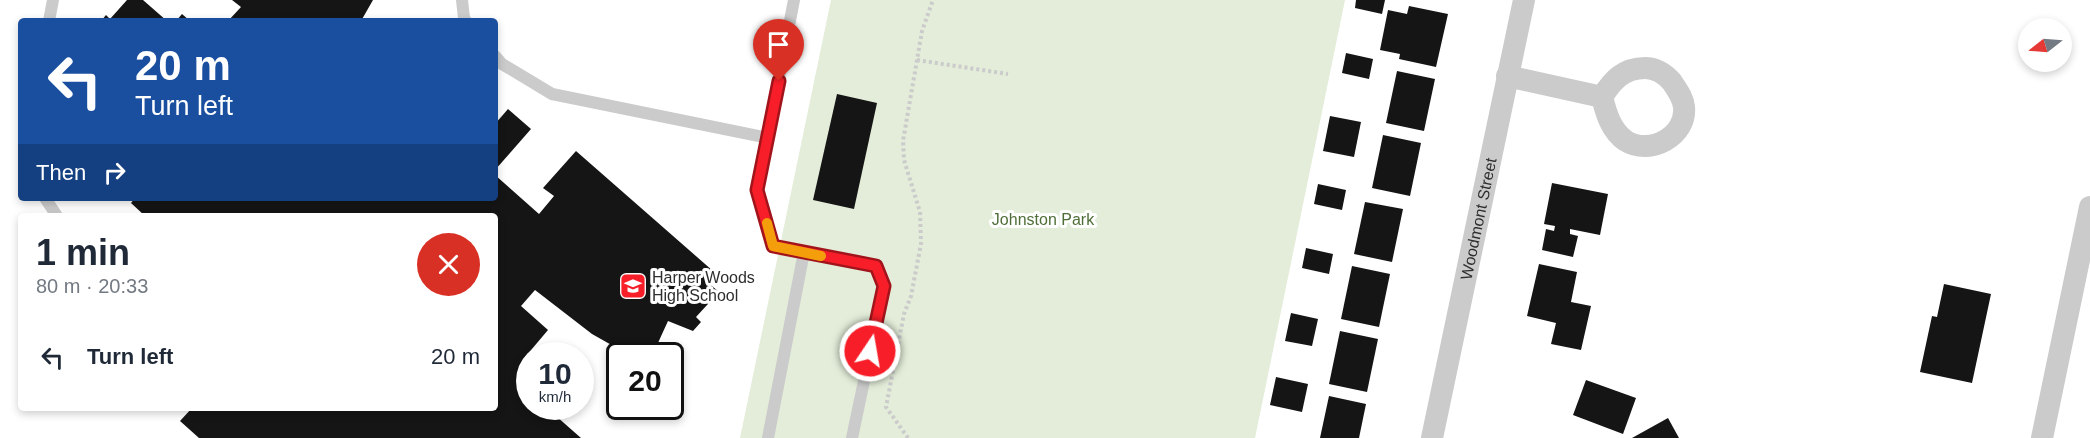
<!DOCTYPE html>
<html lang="en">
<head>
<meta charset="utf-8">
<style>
  body { margin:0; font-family:Helvetica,sans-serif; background:#f6f6f7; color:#1f2937; height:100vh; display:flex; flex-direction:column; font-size:22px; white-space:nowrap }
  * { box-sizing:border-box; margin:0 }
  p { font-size:20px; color:#747a83 }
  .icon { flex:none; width:33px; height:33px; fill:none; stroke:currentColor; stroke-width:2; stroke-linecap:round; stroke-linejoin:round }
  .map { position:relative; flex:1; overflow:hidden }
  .drawer { position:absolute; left:18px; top:213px; width:480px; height:198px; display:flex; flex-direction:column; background:#fff; border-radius:6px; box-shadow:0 3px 9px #0003 }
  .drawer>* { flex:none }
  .banner { position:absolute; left:18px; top:18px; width:480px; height:183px; border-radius:6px; box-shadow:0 3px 9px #0003; background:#1a4fa0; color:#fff; overflow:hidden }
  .needle { width:39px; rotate:253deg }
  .fabs { position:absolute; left:2018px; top:18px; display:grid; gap:12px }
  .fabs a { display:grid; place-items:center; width:54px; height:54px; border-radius:50%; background:#fff; box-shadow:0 3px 9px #0003; font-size:30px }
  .speed { position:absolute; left:516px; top:342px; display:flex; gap:12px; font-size:30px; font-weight:700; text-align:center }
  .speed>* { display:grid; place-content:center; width:78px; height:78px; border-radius:50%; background:#fff; box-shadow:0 3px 9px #0003; line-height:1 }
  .speed small { font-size:15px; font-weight:400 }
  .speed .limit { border:3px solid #111; border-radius:9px; background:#fff; color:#111 }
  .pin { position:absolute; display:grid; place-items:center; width:51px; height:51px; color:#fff; margin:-62px -26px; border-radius:50% 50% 50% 0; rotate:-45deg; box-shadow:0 0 6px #0007 }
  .pin .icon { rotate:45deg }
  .me { position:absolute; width:66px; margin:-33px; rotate:12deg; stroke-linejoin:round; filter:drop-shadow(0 0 4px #0008) }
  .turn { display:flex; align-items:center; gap:21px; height:126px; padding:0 18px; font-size:27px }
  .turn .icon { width:78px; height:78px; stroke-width:2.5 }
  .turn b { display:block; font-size:42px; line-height:51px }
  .then { display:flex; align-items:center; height:57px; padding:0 18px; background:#0003; gap:12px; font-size:22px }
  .round { display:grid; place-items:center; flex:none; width:63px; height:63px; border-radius:32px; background:#f6f6f7 }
  .headline { display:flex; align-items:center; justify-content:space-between; height:102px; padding:0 18px }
  h1 { font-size:36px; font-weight:600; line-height:45px }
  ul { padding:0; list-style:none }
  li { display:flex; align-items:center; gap:18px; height:84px; padding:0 18px }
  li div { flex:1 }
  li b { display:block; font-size:22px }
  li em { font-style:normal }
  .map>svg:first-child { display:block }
  .green { fill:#e3edd9 }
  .building { fill:#151515 }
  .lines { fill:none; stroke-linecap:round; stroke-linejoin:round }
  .path { stroke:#cbcbcb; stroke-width:4; stroke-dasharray:3 3; stroke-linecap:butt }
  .lane { stroke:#cbcbcb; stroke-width:12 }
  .street { stroke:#cbcbcb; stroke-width:22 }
  .route-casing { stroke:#a1141b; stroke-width:15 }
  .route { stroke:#f71e29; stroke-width:10 }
  .slow { stroke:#f59e0b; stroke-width:10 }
  .labels { text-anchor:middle; stroke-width:6; stroke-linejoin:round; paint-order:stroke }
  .park-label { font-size:16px; fill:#4f6e37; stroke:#fff }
  .street-label { font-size:16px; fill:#2e2e2e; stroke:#fff }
  .poi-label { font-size:16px; fill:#2e2e2e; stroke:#fff; text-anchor:start }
</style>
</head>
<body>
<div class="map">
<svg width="2090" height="438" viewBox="0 0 2090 438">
  <rect width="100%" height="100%" fill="#fff"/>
  <!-- green -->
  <path class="green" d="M831,0H1345L1255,438H740Z"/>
  <!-- building -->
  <g class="building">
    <path d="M127,0H143L167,21H101L106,15L110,19Z"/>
    <path d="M232,0H373L361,21H228L241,7Z"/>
    <path d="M1356,0H1385L1382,14L1355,8Z"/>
    <path d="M1409,6L1448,14L1436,67L1399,59L1400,54L1380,50L1388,10L1407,14Z"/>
    <path d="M182,14L190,21H176Z"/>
    <path d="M1346,53L1373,59L1369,79L1342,73Z"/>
    <path d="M1397,71L1435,79L1424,131L1386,123Z"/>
    <path d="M837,94L877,103L854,209L813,200Z"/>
    <path d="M508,109L531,129L495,170V124Z"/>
    <path d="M1330,116L1361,122L1354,157L1323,151Z"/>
    <path d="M1383,135L1421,143L1410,196L1372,188Z"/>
    <path d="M576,151L713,271L705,280L719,292L696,317L701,322L693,331L668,321L652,356H631L592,334L535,290L521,306L548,330L526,356L530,359V406H564L556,416L581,438H199L180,421L192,408H495V216H145L131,203L135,198H495V175L539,214L554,196L543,188Z"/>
    <path d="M1552,183L1608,194L1600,235L1570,229V234L1578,236L1573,257L1542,250L1546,229L1554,231L1555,226L1544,224Z"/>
    <path d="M1318,184L1346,190L1342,210L1314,204Z"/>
    <path d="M1365,202L1403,209L1392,262L1354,254Z"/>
    <path d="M1306,248L1333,254L1329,274L1302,268Z"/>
    <path d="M1539,264L1577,272L1571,302L1591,306L1581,350L1551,344L1556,323L1527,316Z"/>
    <path d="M1352,266L1390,274L1379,327L1341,319Z"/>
    <path d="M1944,284L1991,294L1972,383L1920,372L1932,316L1937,317Z"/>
    <path d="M1291,313L1318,319L1312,346L1285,341Z"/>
    <path d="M1340,331L1378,339L1367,392L1329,384Z"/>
    <path d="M1276,377L1308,384L1302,412L1270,405Z"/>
    <path d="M1586,380L1636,398L1623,434L1573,415Z"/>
    <path d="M1329,396L1366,404L1359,438H1320Z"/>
    <path d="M1668,418L1679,438H1632Z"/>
  </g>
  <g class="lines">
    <!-- path -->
    <g class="path">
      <path d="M917,60L1008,74"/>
      <path d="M908,438L886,407L904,314L911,296L921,244L920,212L904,160L903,141L922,31L933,0"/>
    </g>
    <!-- lane -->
    <g class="lane">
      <path d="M462,0L464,18L466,21"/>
      <path d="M794,0L757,190L773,246L876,266L884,286L852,438"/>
      <path d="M49,21L53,0"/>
      <path d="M495,56L502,64L552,94L768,138"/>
      <path d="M45,198L57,216"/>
      <path d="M768,438L804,252"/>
    </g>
    <!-- street -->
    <g class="street">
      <path d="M1507,76L1602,97C1606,113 1611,131 1626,141C1650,156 1687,136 1684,107C1683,97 1677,90 1672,82C1665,74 1656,68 1645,68C1623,68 1612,81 1602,97"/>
      <path id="s1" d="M1432,438L1524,0"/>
      <path d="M2042,438L2090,207"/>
    </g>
  </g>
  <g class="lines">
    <defs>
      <path id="route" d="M779,81L757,190L773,246L876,266L884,286L870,351"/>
    </defs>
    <!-- route casing -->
    <use href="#route" class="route-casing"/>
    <!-- route -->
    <use href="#route" class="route"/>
    <!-- slow -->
    <path class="slow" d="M767,223L773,246L821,256"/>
  </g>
  <!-- icons -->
  <defs>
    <symbol id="school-square" viewBox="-11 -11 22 22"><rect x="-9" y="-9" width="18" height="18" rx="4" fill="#f71e29" stroke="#fff"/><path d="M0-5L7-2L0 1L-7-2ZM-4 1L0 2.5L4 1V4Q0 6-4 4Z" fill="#fff"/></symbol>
  </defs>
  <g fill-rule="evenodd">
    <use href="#school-square" x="618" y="271" width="30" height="30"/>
  </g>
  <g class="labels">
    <!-- park labels -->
    <g class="park-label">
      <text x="1043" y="225">Johnston Park</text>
    </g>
    <!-- street labels -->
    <g class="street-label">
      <text dy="6" stroke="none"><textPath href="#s1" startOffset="224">Woodmont Street</textPath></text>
    </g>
    <!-- poi labels -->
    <g class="poi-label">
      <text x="652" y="283">Harper Woods<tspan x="652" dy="18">High School</tspan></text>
    </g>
  </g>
</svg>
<div class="fabs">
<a><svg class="needle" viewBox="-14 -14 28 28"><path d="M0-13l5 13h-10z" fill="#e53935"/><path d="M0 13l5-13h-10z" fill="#747a83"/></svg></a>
</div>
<div class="speed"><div>10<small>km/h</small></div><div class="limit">20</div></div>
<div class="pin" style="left:779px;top:81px;background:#d93025"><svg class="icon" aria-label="arrive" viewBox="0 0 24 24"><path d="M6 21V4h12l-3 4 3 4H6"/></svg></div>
<svg class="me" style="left:870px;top:351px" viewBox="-20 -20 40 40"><circle r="17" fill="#f71e29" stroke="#fff" stroke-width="3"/><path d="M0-11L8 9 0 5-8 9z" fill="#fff"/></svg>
<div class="banner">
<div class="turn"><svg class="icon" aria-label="left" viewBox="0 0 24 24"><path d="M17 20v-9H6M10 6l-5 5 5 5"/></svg><div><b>20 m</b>Turn left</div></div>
<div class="then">Then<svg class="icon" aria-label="right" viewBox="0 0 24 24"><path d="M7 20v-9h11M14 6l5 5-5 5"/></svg></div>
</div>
<section class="drawer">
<div class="headline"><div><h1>1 min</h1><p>80 m · 20:33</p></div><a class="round" style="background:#d93025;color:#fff"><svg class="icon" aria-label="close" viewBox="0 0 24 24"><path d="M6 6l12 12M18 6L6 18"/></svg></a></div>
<ul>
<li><svg class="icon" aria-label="left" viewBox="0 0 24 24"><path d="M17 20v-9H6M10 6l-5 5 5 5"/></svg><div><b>Turn left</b></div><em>20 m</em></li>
</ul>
</section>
</div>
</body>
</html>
